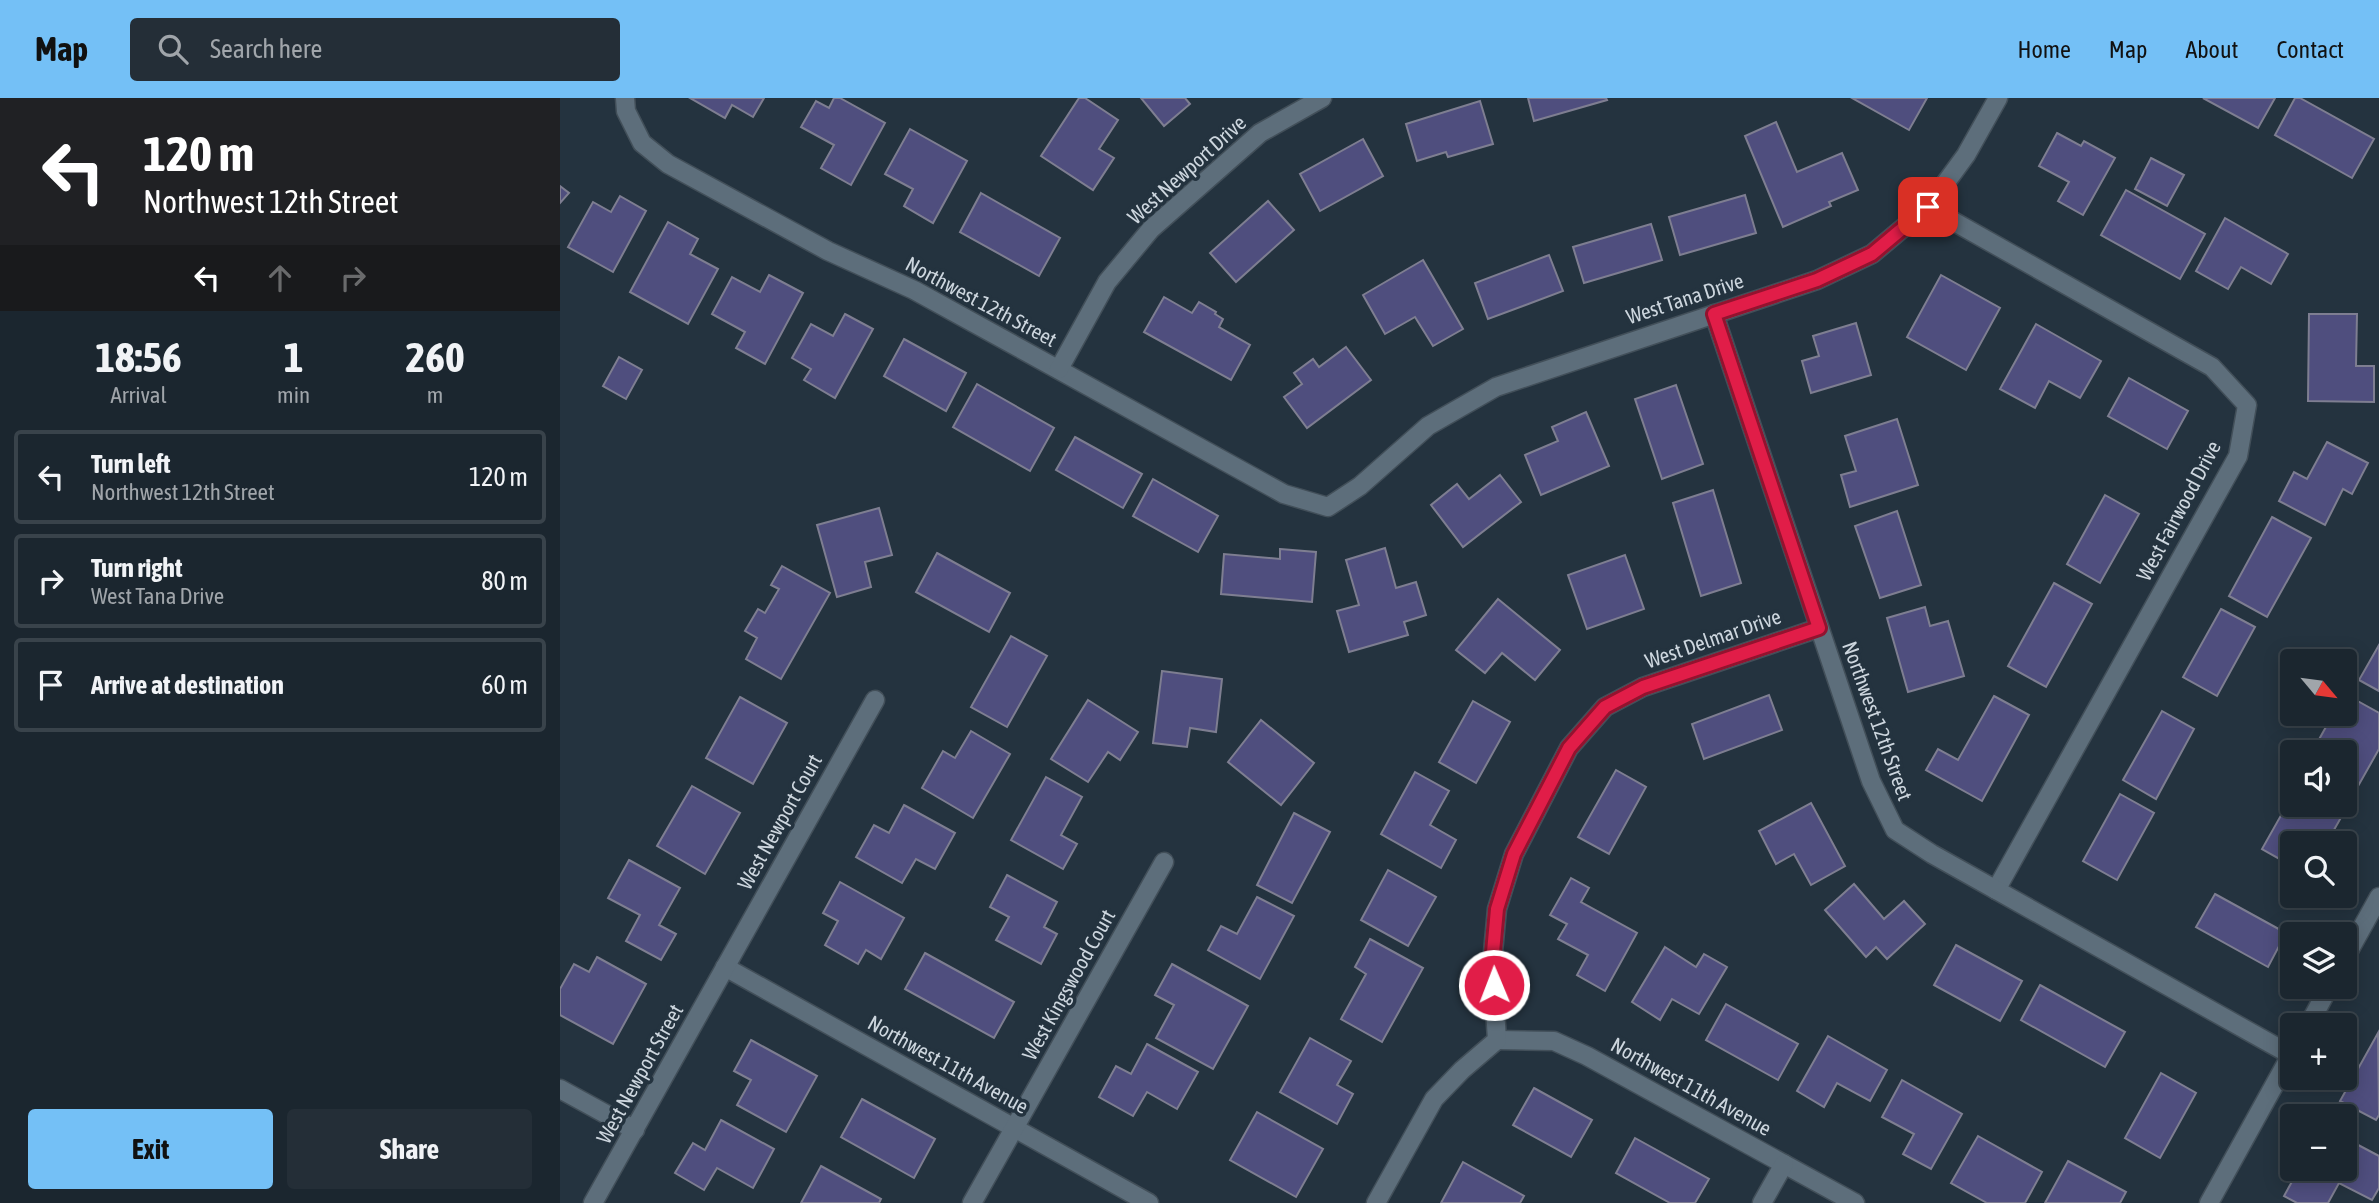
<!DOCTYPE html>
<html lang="en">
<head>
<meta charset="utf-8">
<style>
  body { margin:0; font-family:"Asap Condensed",sans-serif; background:#242e37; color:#f1f3f6; height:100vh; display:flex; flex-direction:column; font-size:26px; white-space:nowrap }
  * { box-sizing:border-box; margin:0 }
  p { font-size:23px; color:#a0a5aa }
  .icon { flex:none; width:38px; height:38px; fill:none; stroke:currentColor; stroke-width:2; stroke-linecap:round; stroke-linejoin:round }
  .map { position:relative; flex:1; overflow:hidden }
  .sheet { display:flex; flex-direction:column; background:#1b262f; width:560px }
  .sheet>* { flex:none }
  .banner { background:#202124; color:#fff; overflow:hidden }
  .needle { width:46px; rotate:119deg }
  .tools { position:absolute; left:1720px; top:551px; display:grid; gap:14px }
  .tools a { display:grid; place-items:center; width:77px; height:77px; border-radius:7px; background:#1b262f; box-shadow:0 4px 18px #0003,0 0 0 2px #39434b; font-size:35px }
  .pin { position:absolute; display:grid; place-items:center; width:60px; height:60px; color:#fff; margin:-30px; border-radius:14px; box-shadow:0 4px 10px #0006 }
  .me { position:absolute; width:77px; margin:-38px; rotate:359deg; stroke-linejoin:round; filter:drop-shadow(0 0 5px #0008) }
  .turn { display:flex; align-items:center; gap:24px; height:147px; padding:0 28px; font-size:32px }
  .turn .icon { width:91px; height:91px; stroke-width:2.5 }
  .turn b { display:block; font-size:49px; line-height:60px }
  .lanes { display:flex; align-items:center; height:66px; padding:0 28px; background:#0003; justify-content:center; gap:35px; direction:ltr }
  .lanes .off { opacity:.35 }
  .eta { display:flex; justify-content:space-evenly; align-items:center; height:119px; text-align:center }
  .eta b { font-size:42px; font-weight:700; line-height:49px }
  .primary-button { display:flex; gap:14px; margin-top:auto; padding:14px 28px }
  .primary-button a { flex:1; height:80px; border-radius:7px; background:#74c0f6; color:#111; font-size:28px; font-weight:700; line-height:80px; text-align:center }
  .primary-button a+a { background:#242e37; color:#f1f3f6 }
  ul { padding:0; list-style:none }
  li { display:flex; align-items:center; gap:21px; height:94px; margin:0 14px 10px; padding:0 14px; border:4px solid #39434b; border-radius:7px }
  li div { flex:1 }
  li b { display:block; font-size:26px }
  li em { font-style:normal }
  header { display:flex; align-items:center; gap:42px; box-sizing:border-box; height:98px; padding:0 35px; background:#74c0f6; color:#111 }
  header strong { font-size:33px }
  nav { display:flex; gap:38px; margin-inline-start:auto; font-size:24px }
  .search { width:490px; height:63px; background:#242e37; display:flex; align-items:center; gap:18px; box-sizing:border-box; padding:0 24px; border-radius:7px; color:#a0a5aa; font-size:26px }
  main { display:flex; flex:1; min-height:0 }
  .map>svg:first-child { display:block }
  .building { fill:#4f4e7e; stroke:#7e7e91; stroke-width:2 }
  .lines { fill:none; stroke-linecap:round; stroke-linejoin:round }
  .minor-casing { stroke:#424f59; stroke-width:21 }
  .minor { stroke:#5d6e7b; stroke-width:18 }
  .route-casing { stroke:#92132f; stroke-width:18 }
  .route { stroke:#e11d48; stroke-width:12 }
  .labels { text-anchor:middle; stroke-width:7; stroke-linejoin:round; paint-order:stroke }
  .street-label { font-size:21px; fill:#cdd6de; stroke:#24333f }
</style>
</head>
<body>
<header>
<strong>Map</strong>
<div class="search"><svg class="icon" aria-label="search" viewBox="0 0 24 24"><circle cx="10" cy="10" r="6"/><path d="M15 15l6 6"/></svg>Search here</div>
<nav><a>Home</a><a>Map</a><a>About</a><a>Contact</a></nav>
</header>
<main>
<section class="sheet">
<div class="banner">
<div class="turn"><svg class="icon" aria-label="left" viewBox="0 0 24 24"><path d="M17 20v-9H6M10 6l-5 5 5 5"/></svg><div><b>120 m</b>Northwest 12th Street</div></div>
<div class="lanes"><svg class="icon" aria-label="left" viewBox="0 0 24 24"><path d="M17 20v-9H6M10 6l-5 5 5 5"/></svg><svg class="icon off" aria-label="ahead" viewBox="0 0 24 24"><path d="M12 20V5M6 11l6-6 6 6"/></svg><svg class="icon off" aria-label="right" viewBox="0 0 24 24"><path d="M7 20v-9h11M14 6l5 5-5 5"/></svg></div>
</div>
<div class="eta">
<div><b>18:56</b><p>Arrival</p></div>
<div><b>1</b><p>min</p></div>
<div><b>260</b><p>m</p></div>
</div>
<ul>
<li><svg class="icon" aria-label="left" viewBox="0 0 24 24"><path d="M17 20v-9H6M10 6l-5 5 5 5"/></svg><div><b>Turn left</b><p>Northwest 12th Street</p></div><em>120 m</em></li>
<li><svg class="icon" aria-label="right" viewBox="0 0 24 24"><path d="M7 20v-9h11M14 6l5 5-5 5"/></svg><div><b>Turn right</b><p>West Tana Drive</p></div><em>80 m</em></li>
<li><svg class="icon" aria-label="arrive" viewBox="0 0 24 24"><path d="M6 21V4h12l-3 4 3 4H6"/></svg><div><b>Arrive at destination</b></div><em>60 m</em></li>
</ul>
<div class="primary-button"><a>Exit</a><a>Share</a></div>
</section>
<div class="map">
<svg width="1819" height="1105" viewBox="0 0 1819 1105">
  <rect width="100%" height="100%" fill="#24333f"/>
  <!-- building -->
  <g class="building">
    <path d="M130,0H204L193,19L172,7L165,20Z"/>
    <path d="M274,0H280L325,25L291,87L261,70L274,47L241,29L256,3L269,10Z"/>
    <path d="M519,0H525L558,22L539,51L554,60L533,92L481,58Z"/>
    <path d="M581,0H625L630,6L604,28Z"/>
    <path d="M968,0H1046L1047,2L974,23Z"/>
    <path d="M1292,0H1367L1349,32Z"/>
    <path d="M1643,0H1715L1698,30Z"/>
    <path d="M1735,0H1740L1814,41L1792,80L1715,37Z"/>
    <path d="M920,3L933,46L888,59L886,54L857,63L846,26Z"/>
    <path d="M1216,24L1237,74L1282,55L1298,92L1269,104L1271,108L1223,129L1185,38Z"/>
    <path d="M350,31L407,63L373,125L344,108L353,91L325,76Z"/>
    <path d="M1497,35L1521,48L1524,43L1555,60L1523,117L1498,103L1509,84L1479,68Z"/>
    <path d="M803,41L823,78L760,113L740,76Z"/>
    <path d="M1591,60L1624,77L1607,108L1575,91Z"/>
    <path d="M0,88L9,95L0,105Z"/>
    <path d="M1566,92L1645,136L1620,181L1541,137Z"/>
    <path d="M421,95L500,140L479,178L400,134Z"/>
    <path d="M1185,97L1196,135L1120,157L1109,119Z"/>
    <path d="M60,98L86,113L53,174L8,149L33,104L51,114Z"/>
    <path d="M708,103L734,132L676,184L650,155Z"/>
    <path d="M1665,120L1728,156L1711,186L1681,169L1668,191L1636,173Z"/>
    <path d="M108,124L138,141L130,156L158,171L128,226L70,194Z"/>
    <path d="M1091,126L1102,162L1024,185L1013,149Z"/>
    <path d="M989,157L1003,193L928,221L915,185Z"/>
    <path d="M863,162L903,231L873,248L855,219L825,236L803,197Z"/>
    <path d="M209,177L243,195L205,266L176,250L185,234L152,216L172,179L200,194Z"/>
    <path d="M1381,177L1440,210L1406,272L1347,239Z"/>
    <path d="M604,199L632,215L639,204L656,214L655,216L663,221L659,229L690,247L671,282L584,234Z"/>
    <path d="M285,216L313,231L275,300L244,282L251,271L232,260L251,226L273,238Z"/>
    <path d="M1749,216H1797L1796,268H1814V304L1748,303Z"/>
    <path d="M1296,225L1311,277L1251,295L1242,263L1259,258L1253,238Z"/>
    <path d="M1476,226L1541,263L1520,300L1489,283L1475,310L1440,291Z"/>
    <path d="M344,241L406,275L386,313L324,278Z"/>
    <path d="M786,249L811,282L747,330L724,299L742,286L734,275L753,261L759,269Z"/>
    <path d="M59,259L82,272L66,301L43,288Z"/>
    <path d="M1569,280L1628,313L1607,351L1548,318Z"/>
    <path d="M417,286L494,330L470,373L393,329Z"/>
    <path d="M1116,287L1143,366L1102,381L1075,301Z"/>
    <path d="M1026,314L1049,368L981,397L965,357L998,343L992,329Z"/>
    <path d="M1337,321L1358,387L1290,409L1281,377L1296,373L1285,338Z"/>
    <path d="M515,339L582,376L563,410L496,372Z"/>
    <path d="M1767,344L1808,365L1792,396L1783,391L1765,427L1719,403L1734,374L1747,381Z"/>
    <path d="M940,377L961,404L903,449L871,407L897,386L909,401Z"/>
    <path d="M593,381L658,418L638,454L573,418Z"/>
    <path d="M1153,392L1181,485L1141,498L1113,405Z"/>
    <path d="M1545,397L1579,416L1540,485L1507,466Z"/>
    <path d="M319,410L332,457L305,464L311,489L277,499L257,427Z"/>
    <path d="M1337,413L1361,487L1320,500L1295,428Z"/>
    <path d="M1712,419L1751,440L1707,519L1669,498Z"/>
    <path d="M825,450L836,490L856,484L866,517L844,524L848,537L789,554L777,513L799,507L786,462Z"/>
    <path d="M720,451L756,454L752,504L661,496L664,456L720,461Z"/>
    <path d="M377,455L450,495L429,534L356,494Z"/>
    <path d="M1065,457L1084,511L1027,531L1008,477Z"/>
    <path d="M222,468L270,495L221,581L186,561L197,540L185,533L198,511L205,515L219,491L211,487Z"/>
    <path d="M1494,485L1532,506L1486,589L1448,568Z"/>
    <path d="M938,501L1000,552L975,582L942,555L925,575L896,552Z"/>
    <path d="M1365,509L1370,528L1388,523L1404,578L1348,594L1327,520Z"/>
    <path d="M1661,511L1695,529L1657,598L1623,579Z"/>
    <path d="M451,538L487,558L447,629L411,609Z"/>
    <path d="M1819,547V593L1799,582Z"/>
    <path d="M602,573L662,581L656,634L630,630L627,649L593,645Z"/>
    <path d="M1785,596L1819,615V651L1797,690L1785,684V654H1752L1767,627L1749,616H1785Z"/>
    <path d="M1209,597L1222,632L1144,661L1132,626Z"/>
    <path d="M1434,598L1469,617L1422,703L1366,672L1378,651L1398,662Z"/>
    <path d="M180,599L227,625L193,686L146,660Z"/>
    <path d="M528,602L578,634L560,662L548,654L528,684L491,661Z"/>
    <path d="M913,603L950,624L916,685L879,664Z"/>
    <path d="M1602,613L1634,631L1596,701L1563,682Z"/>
    <path d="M701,622L754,665L721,707L668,664Z"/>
    <path d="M411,633L450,656L413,720L362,690L383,653L395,660Z"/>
    <path d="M1056,672L1086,689L1049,756L1018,739Z"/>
    <path d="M855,674L889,693L870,727L896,742L881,770L821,736Z"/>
    <path d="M486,679L522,699L501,737L517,746L503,771L451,742Z"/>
    <path d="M132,688L180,715L145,776L97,748Z"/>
    <path d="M1560,696L1594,715L1557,782L1523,763Z"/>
    <path d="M1251,705L1285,768L1251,787L1234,756L1216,766L1199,733Z"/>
    <path d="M344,707L395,735L375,771L356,761L342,785L296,759L314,727L329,735Z"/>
    <path d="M1743,707H1783L1787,709L1766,746H1732V768L1702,751L1724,712L1736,719Z"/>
    <path d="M734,715L770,734L732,805L697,787Z"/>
    <path d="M69,762L120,790L99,827L116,836L101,862L66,843L80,817L48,800Z"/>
    <path d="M828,772L876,799L848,848L801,822Z"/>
    <path d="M447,777L497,804L484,829L497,836L481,866L436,842L449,819L430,809Z"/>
    <path d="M1011,780L1029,790L1021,804L1077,835L1045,893L1017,877L1028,857L998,841L1007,826L990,817Z"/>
    <path d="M280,784L344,820L321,861L306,852L298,866L265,847L278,823L263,815Z"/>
    <path d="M1294,786L1324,821L1344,803L1365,826L1327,861L1316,849L1306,859L1265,812Z"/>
    <path d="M1655,796L1726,835L1708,869L1636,829Z"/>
    <path d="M697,799L734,818L700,881L648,852L661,828L677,836Z"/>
    <path d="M810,841L863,870L822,944L781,921L806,876L795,869Z"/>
    <path d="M1396,847L1462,883L1440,923L1374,887Z"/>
    <path d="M1105,849L1136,869L1144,856L1167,869L1139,916L1112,901L1100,922L1072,904Z"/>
    <path d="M365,855L454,904L434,940L345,891Z"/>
    <path d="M37,859L86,886L53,946L0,917V891L14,866L29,874Z"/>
    <path d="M612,866L688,908L653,971L596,940L614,907L595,897Z"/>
    <path d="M1480,887L1565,934L1545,969L1461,922Z"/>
    <path d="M1166,906L1238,946L1218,982L1146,942Z"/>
    <path d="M1818,935L1819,1017L1816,1022L1780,1003Z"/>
    <path d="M1268,938L1327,972L1310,1003L1277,985L1264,1009L1237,993Z"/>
    <path d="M750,940L791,963L777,987L793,996L777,1026L720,994Z"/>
    <path d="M191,942L257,978L226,1034L177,1007L191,982L174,973Z"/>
    <path d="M587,946L638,974L617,1011L587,994L573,1018L539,999L556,968L571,976Z"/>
    <path d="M1601,975L1636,995L1600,1060L1565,1040Z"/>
    <path d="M1342,982L1402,1016L1371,1071L1343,1056L1354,1036L1322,1019Z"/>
    <path d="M974,990L1032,1022L1011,1059L953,1027Z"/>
    <path d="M302,1001L375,1041L354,1080L281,1039Z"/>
    <path d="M697,1014L763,1051L736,1099L670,1062Z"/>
    <path d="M161,1022L214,1051L193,1090L157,1070L144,1092L115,1075L133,1045L145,1052Z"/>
    <path d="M1418,1038L1482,1074L1465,1105H1427L1391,1085Z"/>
    <path d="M1075,1040L1149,1081L1135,1105H1110L1056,1075Z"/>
    <path d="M1785,1040L1819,1058V1090L1812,1102L1779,1085L1768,1105H1737L1724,1098L1739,1071H1785Z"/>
    <path d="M1508,1063L1566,1094L1560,1105H1485Z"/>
    <path d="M903,1064L964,1098L960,1105H881Z"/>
    <path d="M261,1068L321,1101L319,1105H241Z"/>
  </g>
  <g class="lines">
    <defs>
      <g id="minor">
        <path d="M65,0L66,13L82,45L108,66L268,153L354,192L724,396L768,409L800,388L868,328L936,289L1257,182L1312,156L1368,109L1406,57L1438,0"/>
        <path d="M1368,109L1652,269L1687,307L1678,358L1436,792"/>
        <path d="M1154,216L1311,683L1335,732L1372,756L1731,957"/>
        <path d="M499,271L547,184L591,131L700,35L762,0"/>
        <path d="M1785,860L1819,799"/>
        <path d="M165,869L589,1105"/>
        <path d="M1748,928L1769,889"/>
        <path d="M937,942L994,943L1027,958L1295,1105"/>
        <path d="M0,991L75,1032"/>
        <path d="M33,1105L315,602"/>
        <path d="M412,1105L604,764"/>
        <path d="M816,1105L874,1001L902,972L937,942L932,865L937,811L954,756L1009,650L1045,609L1083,589L1259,530"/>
        <path d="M1202,1105L1224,1066"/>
        <path d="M1649,1105L1732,955"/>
      </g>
    </defs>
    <!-- minor casing -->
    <use href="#minor" class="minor-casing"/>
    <!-- minor -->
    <use href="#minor" class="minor"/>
  </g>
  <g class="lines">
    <defs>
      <path id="route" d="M934,887L932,865L937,811L954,756L1009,650L1045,609L1083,589L1259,530L1154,216L1257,182L1312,156L1368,109"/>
    </defs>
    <!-- route casing -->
    <use href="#route" class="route-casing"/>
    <!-- route -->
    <use href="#route" class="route"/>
  </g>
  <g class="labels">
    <!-- street labels -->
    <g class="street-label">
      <text transform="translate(627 72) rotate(-42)" y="7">West Newport Drive</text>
      <text transform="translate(1125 201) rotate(-18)" y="7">West Tana Drive</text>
      <text transform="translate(421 204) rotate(28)" y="7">Northwest 12th Street</text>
      <text transform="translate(1619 413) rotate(-62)" y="7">West Fairwood Drive</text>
      <text transform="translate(1153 541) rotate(-19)" y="7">West Delmar Drive</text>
      <text transform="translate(1317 623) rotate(70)" y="7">Northwest 12th Street</text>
      <text transform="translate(220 724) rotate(-61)" y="7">West Newport Court</text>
      <text transform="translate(509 887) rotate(-61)" y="7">West Kingswood Court</text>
      <text transform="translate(388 967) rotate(29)" y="7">Northwest 11th Avenue</text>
      <text transform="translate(80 976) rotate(-61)" y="7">West Newport Street</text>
      <text transform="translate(1131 989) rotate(29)" y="7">Northwest 11th Avenue</text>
    </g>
  </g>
</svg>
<div class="tools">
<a><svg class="needle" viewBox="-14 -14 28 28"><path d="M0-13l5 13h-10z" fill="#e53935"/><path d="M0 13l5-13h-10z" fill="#a0a5aa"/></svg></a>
<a><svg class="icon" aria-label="sound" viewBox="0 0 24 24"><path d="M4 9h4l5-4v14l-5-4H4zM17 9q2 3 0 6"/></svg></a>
<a><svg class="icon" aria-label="search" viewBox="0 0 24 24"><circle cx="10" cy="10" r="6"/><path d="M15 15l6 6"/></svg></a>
<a><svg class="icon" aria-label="layers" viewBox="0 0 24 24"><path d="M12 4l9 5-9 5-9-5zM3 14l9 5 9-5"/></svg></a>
<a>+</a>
<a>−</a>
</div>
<div class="pin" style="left:1368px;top:109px;background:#d93025"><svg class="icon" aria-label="arrive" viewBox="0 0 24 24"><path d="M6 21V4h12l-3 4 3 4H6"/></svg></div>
<svg class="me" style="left:934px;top:887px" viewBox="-20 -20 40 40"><circle r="17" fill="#e11d48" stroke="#fff" stroke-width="3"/><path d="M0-11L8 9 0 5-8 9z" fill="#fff"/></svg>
</div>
</main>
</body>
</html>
